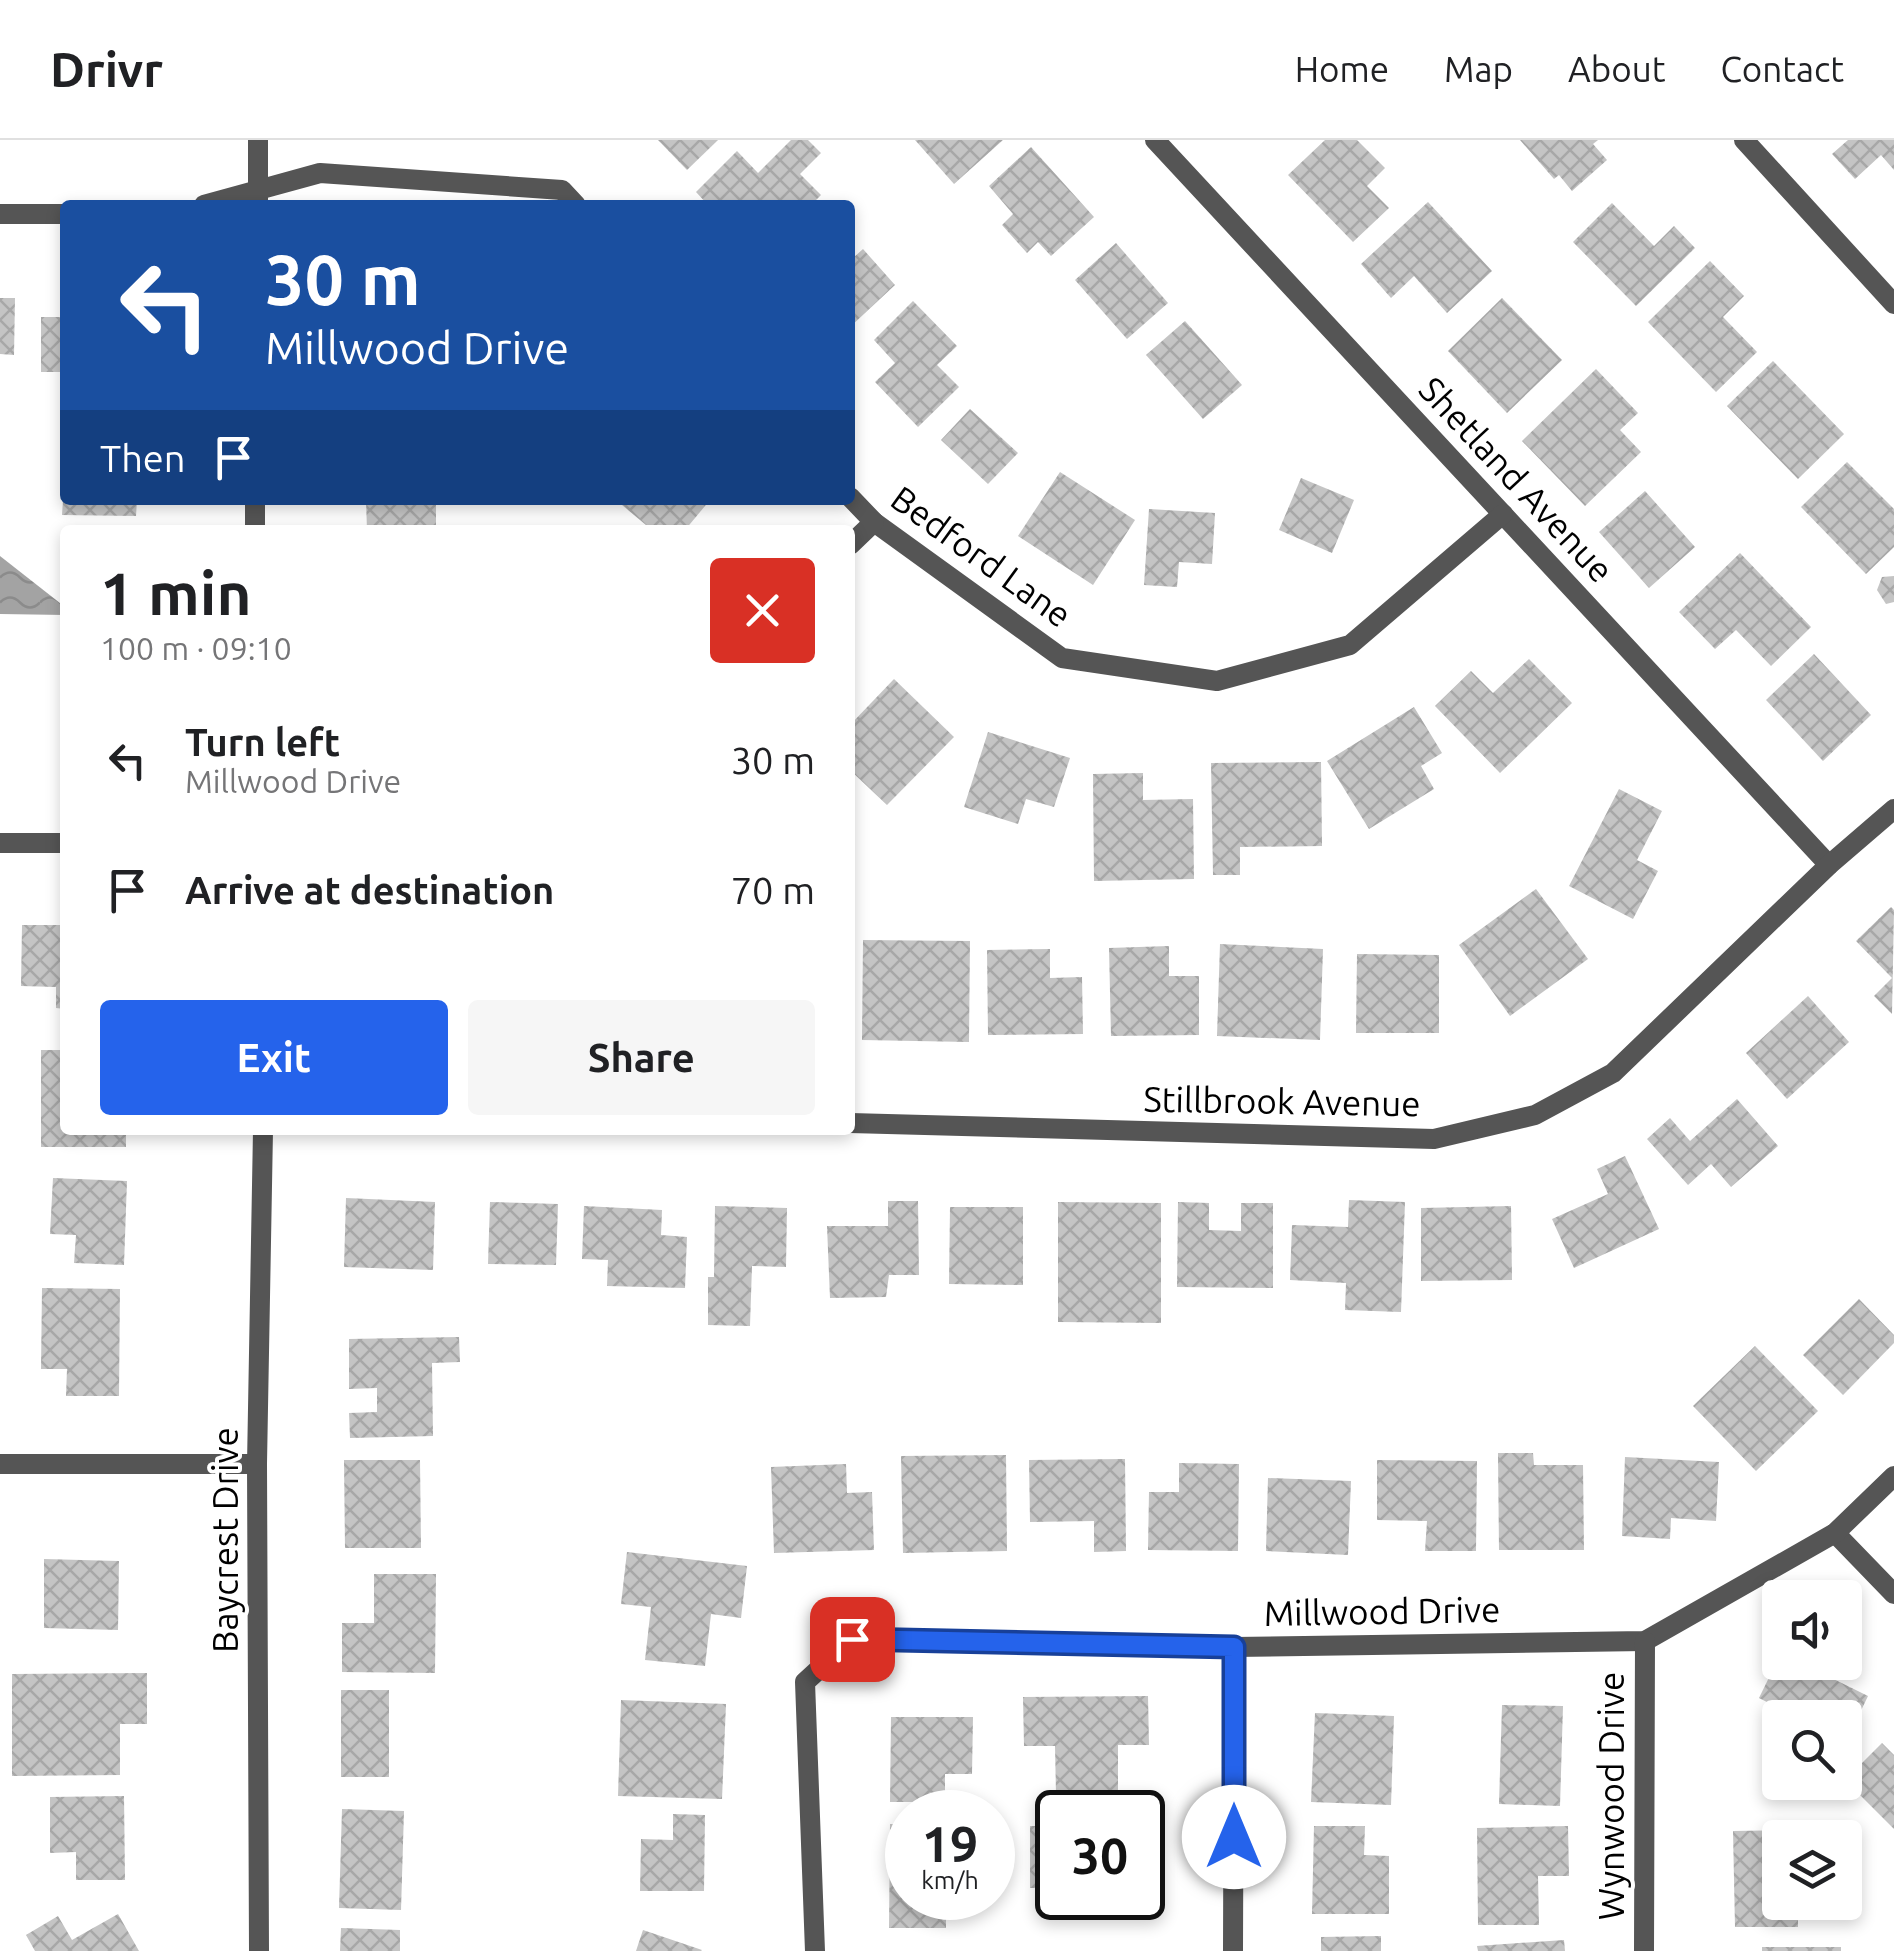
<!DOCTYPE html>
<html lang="en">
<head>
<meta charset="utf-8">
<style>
  body { margin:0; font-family:Ubuntu,sans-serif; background:#f6f6f6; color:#202124; height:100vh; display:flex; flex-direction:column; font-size:38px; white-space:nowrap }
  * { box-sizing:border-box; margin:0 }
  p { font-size:32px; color:#757577 }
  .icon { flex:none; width:55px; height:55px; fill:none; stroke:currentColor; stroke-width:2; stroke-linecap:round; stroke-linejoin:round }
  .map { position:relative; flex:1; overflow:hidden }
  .drawer { position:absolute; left:60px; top:385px; width:795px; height:610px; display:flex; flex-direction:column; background:#fff; border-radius:10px; box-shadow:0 5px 15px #0003 }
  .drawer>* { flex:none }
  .guide { position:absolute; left:60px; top:60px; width:795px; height:305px; border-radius:10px; box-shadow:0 5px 15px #0003; background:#1a4fa0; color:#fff; overflow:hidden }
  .buttons { position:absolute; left:1762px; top:1440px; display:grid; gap:20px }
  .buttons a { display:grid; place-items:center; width:100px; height:100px; border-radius:10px; background:#fff; box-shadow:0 5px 15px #0003; font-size:50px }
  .speed { position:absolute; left:885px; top:1650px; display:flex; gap:20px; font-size:50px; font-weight:700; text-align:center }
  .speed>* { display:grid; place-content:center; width:130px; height:130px; border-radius:50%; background:#fff; box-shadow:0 5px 15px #0003; line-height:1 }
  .speed small { font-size:25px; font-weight:400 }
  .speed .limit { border:5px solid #111; border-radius:15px; background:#fff; color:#111 }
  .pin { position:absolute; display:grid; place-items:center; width:85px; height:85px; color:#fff; margin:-42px; border-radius:20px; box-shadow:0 5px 15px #0006 }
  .me { position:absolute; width:110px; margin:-55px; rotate:0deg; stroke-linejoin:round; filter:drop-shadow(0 0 8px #0008) }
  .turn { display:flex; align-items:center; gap:35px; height:210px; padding:0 40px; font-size:45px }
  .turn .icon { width:130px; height:130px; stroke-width:2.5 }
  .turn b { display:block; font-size:70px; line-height:85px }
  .then { display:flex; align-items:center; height:95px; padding:0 40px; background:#0003; gap:20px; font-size:38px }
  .round { display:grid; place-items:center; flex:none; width:105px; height:105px; border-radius:10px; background:#f6f6f6 }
  .summary { display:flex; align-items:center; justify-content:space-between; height:170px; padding:0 40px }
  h1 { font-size:60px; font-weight:700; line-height:75px }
  .cta { display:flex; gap:20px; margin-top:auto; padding:20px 40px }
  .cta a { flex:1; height:115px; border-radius:10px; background:#2563eb; color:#fff; font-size:40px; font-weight:700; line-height:115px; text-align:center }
  .cta a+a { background:#f6f6f6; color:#202124 }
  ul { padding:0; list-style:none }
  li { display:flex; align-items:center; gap:30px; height:130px; padding:0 40px }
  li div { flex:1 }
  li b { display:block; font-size:38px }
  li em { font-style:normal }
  header { display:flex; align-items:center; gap:60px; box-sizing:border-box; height:140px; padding:0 50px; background:#fff; border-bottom:2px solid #e0e0e0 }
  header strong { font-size:48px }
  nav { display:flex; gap:55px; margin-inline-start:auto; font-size:35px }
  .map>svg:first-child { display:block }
  .water { fill:url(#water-waves) }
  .building { fill:url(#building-cross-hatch) }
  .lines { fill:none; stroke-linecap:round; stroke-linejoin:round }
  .minor { stroke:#555; stroke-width:20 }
  .route-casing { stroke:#184099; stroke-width:25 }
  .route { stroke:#2563eb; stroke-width:18 }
  .labels { text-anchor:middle; stroke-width:8; stroke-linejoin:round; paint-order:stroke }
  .street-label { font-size:35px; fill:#000; stroke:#fff }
</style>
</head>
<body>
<header>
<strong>Drivr</strong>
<nav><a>Home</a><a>Map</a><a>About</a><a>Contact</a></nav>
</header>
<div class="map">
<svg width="1894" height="1811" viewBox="0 0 1894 1811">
  <defs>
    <pattern id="water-waves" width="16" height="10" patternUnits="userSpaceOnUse" patternTransform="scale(2.5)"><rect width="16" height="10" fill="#a3a3a3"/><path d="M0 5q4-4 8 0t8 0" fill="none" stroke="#8b8b8b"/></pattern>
    <pattern id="building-cross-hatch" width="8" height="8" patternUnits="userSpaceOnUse" patternTransform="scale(2.5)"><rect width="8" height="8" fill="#c4c4c4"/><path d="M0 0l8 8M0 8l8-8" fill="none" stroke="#a7a7a7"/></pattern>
  </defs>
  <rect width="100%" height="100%" fill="#fff"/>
  <!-- water -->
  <path class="water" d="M0,416L65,467V475L0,474Z"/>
  <!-- building -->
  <g class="building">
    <path d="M658,0H718L687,30Z"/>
    <path d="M791,0H808L821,13L800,34L821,55L811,65H708L696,52L737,11L758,33Z"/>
    <path d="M915,0H1003L954,44Z"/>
    <path d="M1325,0H1357L1385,28L1367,46L1389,68L1353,102L1288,35Z"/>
    <path d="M1520,0H1598L1593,4L1607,20L1572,51L1559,35L1554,39Z"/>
    <path d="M1848,0H1894V30L1881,15L1855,39L1832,14Z"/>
    <path d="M1031,7L1094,77L1051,116L1038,102L1027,113L1002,85L1013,74L989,46Z"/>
    <path d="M1428,62L1492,131L1447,173L1414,136L1391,158L1361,124Z"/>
    <path d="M1612,63L1654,106L1674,86L1695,108L1636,166L1573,102Z"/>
    <path d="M1116,103L1168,163L1127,199L1075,140Z"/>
    <path d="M863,109L895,145L850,187V114L853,118Z"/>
    <path d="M1710,121L1744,156L1723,177L1757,212L1716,252L1648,182Z"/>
    <path d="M0,158H15L14,215L0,214Z"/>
    <path d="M1502,158L1562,220L1507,273L1448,211Z"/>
    <path d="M913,161L957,206L937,225L959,247L918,287L875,242L895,223L874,200Z"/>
    <rect x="41" y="177" width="24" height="55"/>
    <path d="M1185,181L1242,245L1203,279L1146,215Z"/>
    <path d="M1773,221L1844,294L1798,339L1727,266Z"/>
    <path d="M1596,229L1638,273L1620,290L1641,312L1585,366L1522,301Z"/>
    <path d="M970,269L1018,313L988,344L941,300Z"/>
    <path d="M1847,322L1894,369V407L1866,434L1801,367Z"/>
    <path d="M1060,332L1135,380L1093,445L1018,396Z"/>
    <path d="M1301,338L1354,360L1332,413L1279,390Z"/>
    <path d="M1645,351L1695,407L1649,448L1599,392Z"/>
    <path d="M63,360H137L136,376L62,375Z"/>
    <path d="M366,360H436V390H367Z"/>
    <path d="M616,360H710L685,390H652Z"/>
    <path d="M1149,369L1215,373L1212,424L1179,422L1177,447L1144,445Z"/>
    <path d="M1740,413L1811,487L1771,526L1736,490L1715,509L1679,472Z"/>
    <path d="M1894,436V462L1886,464L1877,450L1882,437Z"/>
    <path d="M1814,514L1871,575L1823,621L1766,560Z"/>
    <path d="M1529,519L1572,563L1500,633L1435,566L1471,531L1493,553Z"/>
    <path d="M894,539L954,597L887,665L850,630V585Z"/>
    <path d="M1414,567L1442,613L1421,626L1434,649L1369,689L1327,621Z"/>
    <path d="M988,592L1070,618L1054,667L1026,659L1018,684L964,667Z"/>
    <path d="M1321,622L1322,706L1240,707V735H1213L1211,623Z"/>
    <path d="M1143,633V660L1193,659L1194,739L1094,741L1093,634Z"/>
    <path d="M1619,649L1662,671L1637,720L1658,731L1633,779L1569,746Z"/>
    <path d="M1536,749L1588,819L1510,876L1459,805Z"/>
    <path d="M1891,767L1894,770L1892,874L1874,856L1892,838L1856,801Z"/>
    <path d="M22,785H65V869L56,868V847L21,846Z"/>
    <path d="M863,800L970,801L969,902L862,900Z"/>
    <path d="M1220,804L1323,809L1320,900L1217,896Z"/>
    <path d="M1169,806V836H1199V895L1111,896L1109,808Z"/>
    <path d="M1050,809V838L1082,837L1083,894L988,895L987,810Z"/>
    <path d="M1357,814L1439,815V893H1356Z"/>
    <path d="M1808,856L1849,902L1787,959L1746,913Z"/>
    <path d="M41,910H65V990H126V1007H41Z"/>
    <path d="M1737,959L1778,1006L1731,1047L1711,1024L1688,1045L1647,999L1670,978L1690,1001Z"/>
    <path d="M1625,1016L1659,1089L1574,1128L1552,1079L1608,1054L1597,1029Z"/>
    <path d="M53,1038L127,1041L124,1125L74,1123L76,1095L50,1094Z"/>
    <path d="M346,1058L435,1062L433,1130L344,1127Z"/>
    <path d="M1349,1060L1405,1062L1401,1172L1345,1170L1346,1143L1290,1140L1292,1085L1348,1087Z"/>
    <path d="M888,1061H918L919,1135H889L886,1157L830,1158L827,1086H888Z"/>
    <path d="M490,1062L558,1064L556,1125L488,1124Z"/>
    <path d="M1058,1062L1161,1063V1183L1058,1182Z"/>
    <path d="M1178,1062L1209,1063V1090L1241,1091V1063H1273V1148L1177,1147Z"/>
    <path d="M584,1066L662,1070L661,1095L687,1097L685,1148L607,1146L608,1120L582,1119Z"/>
    <path d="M715,1066L787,1068L786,1127L752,1126L750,1186L708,1185V1137H714Z"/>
    <path d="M1511,1066L1512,1140L1421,1141V1068Z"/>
    <path d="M950,1067H1023V1145L949,1144Z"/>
    <path d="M42,1148L120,1149L119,1256H66L67,1229H41Z"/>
    <path d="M1859,1159L1894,1195V1203L1843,1255L1803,1215Z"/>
    <path d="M459,1197L460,1222L432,1223L433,1296L350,1298L349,1273L377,1272V1248L349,1249V1199Z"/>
    <path d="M1755,1206L1818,1271L1756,1331L1693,1266Z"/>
    <path d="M1498,1313H1533L1534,1325H1583L1584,1410H1499Z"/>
    <path d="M1006,1315L1007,1411L903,1413L901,1316Z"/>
    <path d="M1625,1317L1719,1322L1716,1381L1671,1378L1670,1399L1622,1396Z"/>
    <path d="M1125,1319L1126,1411L1094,1412V1381L1030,1382L1029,1320Z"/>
    <path d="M344,1320H420L421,1408H345Z"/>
    <path d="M1377,1320L1477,1321L1476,1411H1425L1427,1381L1377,1380Z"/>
    <path d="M1179,1323L1239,1324L1238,1411L1148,1410L1149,1352H1179Z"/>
    <path d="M846,1324L847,1353L872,1352L874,1410L774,1413L771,1327Z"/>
    <path d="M1268,1338L1351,1341L1348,1415L1266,1411Z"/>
    <path d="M627,1412L747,1426L741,1478L711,1474L705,1526L645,1520L651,1467L621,1464Z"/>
    <path d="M44,1419L119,1421L118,1490L44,1488Z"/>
    <path d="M374,1434H436L435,1533L342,1532V1483H374Z"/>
    <path d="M1780,1515V1522H1799L1868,1556L1845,1604V1578H1798L1759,1558Z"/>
    <path d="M147,1533V1584H120V1635L12,1636V1534Z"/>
    <rect x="341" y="1550" width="48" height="87"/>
    <path d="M1148,1556L1149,1605H1118V1654H1056L1055,1606H1024L1023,1557Z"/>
    <path d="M621,1560L726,1564L722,1659L618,1656Z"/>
    <path d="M1502,1565L1563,1566L1560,1666L1499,1664Z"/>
    <path d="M1315,1573L1394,1576L1391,1665L1311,1662Z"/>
    <path d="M891,1577H973L972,1634H945V1662H890Z"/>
    <path d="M1882,1603L1894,1615V1689L1845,1640Z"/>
    <path d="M124,1656L125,1740H76V1712L50,1713V1657Z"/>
    <path d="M342,1669L404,1671L401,1770L339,1768Z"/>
    <path d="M673,1674L705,1675L704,1751H640L641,1699L673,1700Z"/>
    <path d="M890,1684H908V1758H946V1788H889Z"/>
    <rect x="1030" y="1686" width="28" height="62"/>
    <path d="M1314,1686H1365L1364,1715L1389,1716V1774H1312Z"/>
    <path d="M1568,1686L1569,1736H1538L1539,1785H1478L1477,1688Z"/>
    <path d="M1797,1690V1698H1780V1762H1798V1787H1735L1733,1691Z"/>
    <rect x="1057" y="1758" width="84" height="21"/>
    <path d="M118,1774L139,1811H35L26,1795L58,1776L72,1800Z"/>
    <path d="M341,1788L400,1790V1811H340Z"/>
    <path d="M643,1790L702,1810L701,1811H636Z"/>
    <path d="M1381,1796V1811H1321V1797Z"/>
    <path d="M1564,1800L1565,1811H1478L1477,1806Z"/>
    <rect x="1762" y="1807" width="79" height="4"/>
  </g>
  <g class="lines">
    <!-- minor -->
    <g class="minor">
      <path d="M1155,0L1829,725"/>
      <path d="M1744,0L1894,164"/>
      <path d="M204,65L320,33L562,50L576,65"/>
      <path d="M258,65V0"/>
      <path d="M0,74H65"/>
      <path d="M850,357L874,382L1062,518L1217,541L1350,505L1503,374"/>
      <path d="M255,390V360"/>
      <path d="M850,405L874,382"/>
      <path d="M0,703H65"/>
      <path d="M850,983L1434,999L1535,975L1613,933L1829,725L1894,669"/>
      <path d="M0,1324H257"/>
      <path d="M1835,1393L1894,1454"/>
      <path d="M259,1811L257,1324L263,990"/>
      <path d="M815,1811L805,1542L852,1499L1234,1507L1645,1501L1835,1393L1894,1336"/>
      <path d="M1233,1811L1234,1507"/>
      <path d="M1644,1811L1645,1501"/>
    </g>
  </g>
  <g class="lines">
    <defs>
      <path id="route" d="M852,1499L1234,1507V1697"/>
    </defs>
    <!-- route casing -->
    <use href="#route" class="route-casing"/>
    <!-- route -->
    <use href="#route" class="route"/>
  </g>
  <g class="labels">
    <!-- street labels -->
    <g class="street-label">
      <text transform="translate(1516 340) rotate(47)" y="12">Shetland Avenue</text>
      <text transform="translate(981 417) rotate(36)" y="12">Bedford Lane</text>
      <text transform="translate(1282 962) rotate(1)" y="12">Stillbrook Avenue</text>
      <text transform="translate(226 1400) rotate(-90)" y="12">Baycrest Drive</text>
      <text transform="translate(1382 1472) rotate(-1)" y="12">Millwood Drive</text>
      <text transform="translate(1612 1656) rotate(-90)" y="12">Wynwood Drive</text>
    </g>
  </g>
</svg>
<div class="buttons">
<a><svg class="icon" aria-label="sound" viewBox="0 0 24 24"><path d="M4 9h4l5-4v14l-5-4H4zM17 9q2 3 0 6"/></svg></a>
<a><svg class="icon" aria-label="search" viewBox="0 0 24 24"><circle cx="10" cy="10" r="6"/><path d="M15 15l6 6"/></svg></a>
<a><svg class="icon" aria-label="layers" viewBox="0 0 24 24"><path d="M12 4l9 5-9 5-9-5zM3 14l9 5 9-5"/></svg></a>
</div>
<div class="speed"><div>19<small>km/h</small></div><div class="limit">30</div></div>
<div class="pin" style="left:852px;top:1499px;background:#d93025"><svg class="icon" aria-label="arrive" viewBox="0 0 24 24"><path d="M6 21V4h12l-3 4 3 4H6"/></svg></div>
<svg class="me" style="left:1234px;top:1697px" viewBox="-20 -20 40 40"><circle r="19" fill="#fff"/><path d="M0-13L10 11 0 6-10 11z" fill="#2563eb"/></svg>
<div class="guide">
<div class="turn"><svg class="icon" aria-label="left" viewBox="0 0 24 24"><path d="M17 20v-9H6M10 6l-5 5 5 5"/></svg><div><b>30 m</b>Millwood Drive</div></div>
<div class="then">Then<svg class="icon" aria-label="arrive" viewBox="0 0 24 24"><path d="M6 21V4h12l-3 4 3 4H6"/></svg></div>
</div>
<section class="drawer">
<div class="summary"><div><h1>1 min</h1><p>100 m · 09:10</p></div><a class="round" style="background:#d93025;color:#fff"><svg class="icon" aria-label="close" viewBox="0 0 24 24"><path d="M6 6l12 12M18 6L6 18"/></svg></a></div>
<ul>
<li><svg class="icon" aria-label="left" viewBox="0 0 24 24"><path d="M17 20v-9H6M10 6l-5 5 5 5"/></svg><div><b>Turn left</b><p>Millwood Drive</p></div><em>30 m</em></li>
<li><svg class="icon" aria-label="arrive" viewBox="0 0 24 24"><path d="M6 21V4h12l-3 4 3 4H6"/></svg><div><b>Arrive at destination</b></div><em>70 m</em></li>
</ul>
<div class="cta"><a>Exit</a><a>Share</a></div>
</section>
</div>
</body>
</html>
